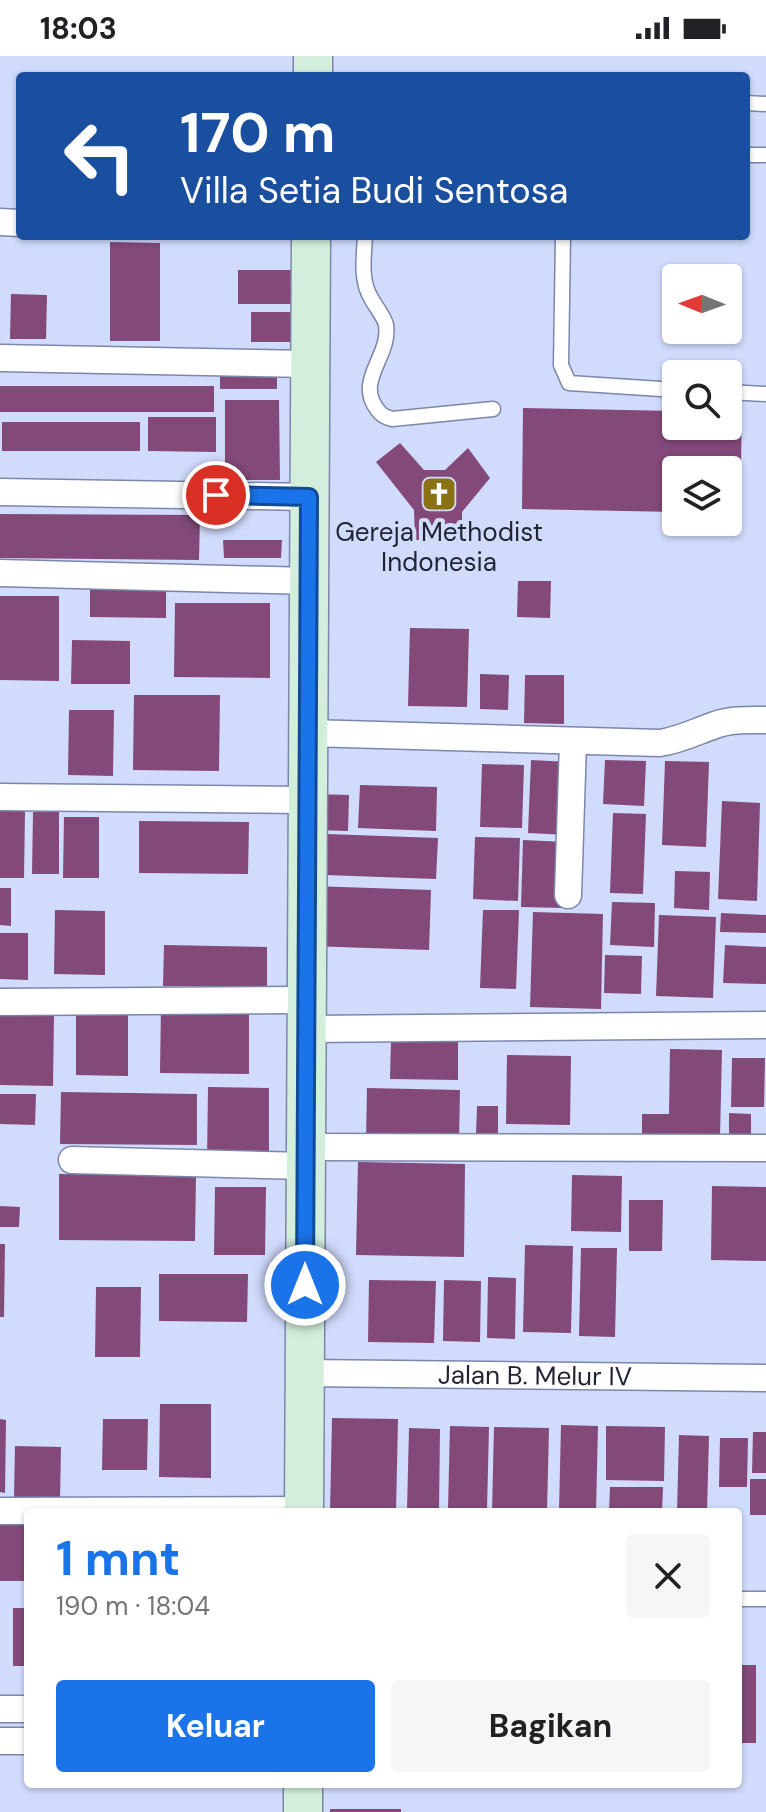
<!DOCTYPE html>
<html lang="id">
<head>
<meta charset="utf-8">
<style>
  body { margin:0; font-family:"DM Sans",sans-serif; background:#f6f6f6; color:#202124; height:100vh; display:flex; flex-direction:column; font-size:30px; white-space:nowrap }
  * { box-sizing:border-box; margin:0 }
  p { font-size:26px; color:#757577 }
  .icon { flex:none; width:44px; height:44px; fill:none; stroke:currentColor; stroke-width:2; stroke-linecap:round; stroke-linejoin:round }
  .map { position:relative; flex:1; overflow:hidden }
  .side { position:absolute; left:24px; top:1452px; width:718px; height:280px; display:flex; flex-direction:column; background:#fff; border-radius:8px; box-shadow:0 2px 6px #0004 }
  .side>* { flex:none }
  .hud { position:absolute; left:16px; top:16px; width:734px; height:168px; border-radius:8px; box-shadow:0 2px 6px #0004; background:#1a4fa0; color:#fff; overflow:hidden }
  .needle { width:52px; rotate:271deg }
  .fabs { position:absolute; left:662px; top:208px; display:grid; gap:16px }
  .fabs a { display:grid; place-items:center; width:80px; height:80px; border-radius:8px; background:#fff; box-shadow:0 2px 6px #0004; font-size:40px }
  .pin { position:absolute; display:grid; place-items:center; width:68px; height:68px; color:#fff; margin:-34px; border:4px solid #fff; border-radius:50%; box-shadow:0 2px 8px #0007 }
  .me { position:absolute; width:88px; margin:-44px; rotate:0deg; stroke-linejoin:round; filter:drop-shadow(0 0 6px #0008) }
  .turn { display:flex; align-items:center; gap:28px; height:168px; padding:0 32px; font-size:36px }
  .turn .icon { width:104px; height:104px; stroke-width:2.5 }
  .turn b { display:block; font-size:56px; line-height:68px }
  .round { display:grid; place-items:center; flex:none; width:84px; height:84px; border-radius:8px; background:#f6f6f6 }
  .head { display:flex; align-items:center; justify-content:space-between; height:136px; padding:0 32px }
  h1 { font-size:48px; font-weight:700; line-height:60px; color:#1a73e8 }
  .primary-button { display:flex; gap:16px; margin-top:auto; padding:16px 32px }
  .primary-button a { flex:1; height:92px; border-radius:8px; background:#1a73e8; color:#fff; font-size:32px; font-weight:700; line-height:92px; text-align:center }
  .primary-button a+a { background:#f6f6f6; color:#202124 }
  .status { display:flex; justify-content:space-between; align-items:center; height:56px; padding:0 40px; background:#fff; direction:ltr }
  .status svg { height:22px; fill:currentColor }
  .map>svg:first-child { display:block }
  .building { fill:#824979 }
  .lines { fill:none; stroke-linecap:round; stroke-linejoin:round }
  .lane-casing { stroke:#7c86ab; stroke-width:17 }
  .street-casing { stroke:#7c86ab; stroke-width:29 }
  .secondary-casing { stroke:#7c86ab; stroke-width:41 }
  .lane { stroke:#fff; stroke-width:14 }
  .street { stroke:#fff; stroke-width:26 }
  .secondary { stroke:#d3efdc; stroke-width:38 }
  .route-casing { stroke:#114b97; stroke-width:20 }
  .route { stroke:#1a73e8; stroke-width:14 }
  .labels { text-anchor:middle; stroke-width:8; stroke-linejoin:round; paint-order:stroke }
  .poi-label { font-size:26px; fill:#1f2332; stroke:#d1dbfc }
  .street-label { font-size:26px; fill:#1f2332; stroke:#d1dbfc }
</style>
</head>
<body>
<div class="status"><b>18:03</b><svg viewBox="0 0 49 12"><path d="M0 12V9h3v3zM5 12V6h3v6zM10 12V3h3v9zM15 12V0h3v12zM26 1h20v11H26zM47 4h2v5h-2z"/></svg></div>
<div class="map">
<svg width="766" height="1756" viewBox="0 0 766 1756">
  <rect width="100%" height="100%" fill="#d1dbfc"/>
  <!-- building -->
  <g class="building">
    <path d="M110,186L160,187V285H110Z"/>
    <rect x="238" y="214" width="59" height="34"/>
    <path d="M11,238L47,239L46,283H10Z"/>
    <rect x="251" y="256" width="52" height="30"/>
    <rect x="220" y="310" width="57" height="23"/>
    <rect x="0" y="330" width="214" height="26"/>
    <path d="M225,344H279L280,424H225Z"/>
    <path d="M523,352L676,355V370H728V356H742L740,457L728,456V414H676V456L522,453Z"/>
    <path d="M148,361H216V396L148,395Z"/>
    <rect x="2" y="366" width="138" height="29"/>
    <path d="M400,387L424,414H445L468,392L490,422L462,456V484H415L414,454L376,406Z"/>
    <path d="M0,458L200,459L199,504L0,502Z"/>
    <path d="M223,484H282L281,502H224Z"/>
    <path d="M90,524L166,525V562L90,561Z"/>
    <path d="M518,525H551L550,562L517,561Z"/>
    <path d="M0,540H59V625L0,624Z"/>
    <path d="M175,547H270V622L174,621Z"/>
    <path d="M410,572L469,573L467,651L408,650Z"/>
    <path d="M72,584L130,585V628H71Z"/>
    <path d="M480,618L509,619L508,654L480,653Z"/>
    <path d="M525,619H564V668L524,667Z"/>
    <path d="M134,639H220L219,715L133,714Z"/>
    <path d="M69,654H114L113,720L68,719Z"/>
    <path d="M531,704L569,706L567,779L528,777Z"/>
    <path d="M605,704L646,705L644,750L603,748Z"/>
    <path d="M665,705L709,706L706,791L662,789Z"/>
    <path d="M482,708L524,709L522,772L480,771Z"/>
    <path d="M360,729L437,731L436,775L358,772Z"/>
    <path d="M315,738L349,739L348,775L313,774Z"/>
    <path d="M722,745L760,747L757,845L718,843Z"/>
    <path d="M0,755H25L24,822H0Z"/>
    <path d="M33,756H59V818H32Z"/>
    <path d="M613,757L646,758L643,838L610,837Z"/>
    <path d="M64,761H99V822H63Z"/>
    <path d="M139,765L249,766L248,818L139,817Z"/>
    <path d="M327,778L438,782L436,823L325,819Z"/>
    <path d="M475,781L520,782L518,845L473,843Z"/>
    <path d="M523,784L566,786L564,852L521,851Z"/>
    <path d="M675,815L710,816L709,854L674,852Z"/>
    <path d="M311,830L431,834L429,894L309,890Z"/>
    <path d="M0,832H11V870L0,869Z"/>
    <path d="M612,846L655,847L654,891L610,889Z"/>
    <path d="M55,854L105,855V919L54,918Z"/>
    <path d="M483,854H519L516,933L480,932Z"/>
    <path d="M533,856L603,858L601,953L530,951Z"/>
    <path d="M721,857L766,859V877L720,876Z"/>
    <path d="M659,859L716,861L713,942L656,940Z"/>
    <path d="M0,877H28V924L0,923Z"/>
    <path d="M164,889L267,891V931L163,930Z"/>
    <path d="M725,889L766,891V928L723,927Z"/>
    <path d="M605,899L642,900L641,938L604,937Z"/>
    <path d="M161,950L249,951V1018L160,1017Z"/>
    <path d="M0,958H54L53,1030L0,1029Z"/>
    <path d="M76,958H128V1020L76,1019Z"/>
    <path d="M391,984L458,985V1024L390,1023Z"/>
    <path d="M670,993L722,994L720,1081L642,1080V1058H669Z"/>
    <path d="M507,999L571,1000L570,1069L506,1068Z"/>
    <path d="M732,1002H765L764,1051H731Z"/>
    <path d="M208,1031L269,1032V1105H207Z"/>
    <path d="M367,1032L460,1034L459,1086L366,1085Z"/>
    <path d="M61,1036L197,1038V1089L60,1088Z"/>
    <path d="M0,1038H36L35,1069L0,1068Z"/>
    <path d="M477,1050H498V1078H476Z"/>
    <path d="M729,1057L751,1058V1086H729Z"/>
    <path d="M358,1106L465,1108L464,1201L356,1199Z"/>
    <path d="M59,1118L196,1119L195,1185L59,1184Z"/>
    <path d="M572,1119L622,1120L621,1176L571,1175Z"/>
    <path d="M712,1130L766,1131V1205L711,1204Z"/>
    <path d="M215,1131H266L265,1199H214Z"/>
    <path d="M629,1144H663L662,1195H629Z"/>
    <path d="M0,1150L20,1151L19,1171H0Z"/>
    <path d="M0,1188H5L4,1261H0Z"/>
    <path d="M525,1189L573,1190L571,1277L523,1276Z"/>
    <path d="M581,1192H617L615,1281L579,1280Z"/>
    <path d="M159,1218H248L247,1266L159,1265Z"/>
    <path d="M488,1221L516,1222L515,1283L487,1282Z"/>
    <path d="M369,1224L436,1225L434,1287L368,1286Z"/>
    <path d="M444,1224L481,1225L480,1286L443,1285Z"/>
    <path d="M96,1231H141L140,1301H95Z"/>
    <path d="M160,1348H211V1422L159,1421Z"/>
    <path d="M332,1362L398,1363L396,1456H330Z"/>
    <path d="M0,1363L6,1364L5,1437L0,1436Z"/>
    <path d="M103,1363H148L147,1414H102Z"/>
    <path d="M561,1369L598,1370L596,1456H559Z"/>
    <path d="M450,1370L489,1371L487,1454L448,1453Z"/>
    <path d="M606,1370L665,1371L664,1425L606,1424Z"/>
    <path d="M494,1371L549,1372L547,1456H492Z"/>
    <path d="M409,1372L440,1373L439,1455H407Z"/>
    <path d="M753,1376H766V1417H752Z"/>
    <path d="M679,1379L709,1380L707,1456H677Z"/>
    <path d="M720,1382H748L747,1431H719Z"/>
    <path d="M15,1390L61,1391L60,1443L14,1442Z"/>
    <rect x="750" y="1423" width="16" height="36"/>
    <path d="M610,1431H663L662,1456H609Z"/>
    <rect x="0" y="1469" width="28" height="56"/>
    <rect x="13" y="1552" width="15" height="58"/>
    <rect x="738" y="1609" width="18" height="78"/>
    <rect x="330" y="1753" width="71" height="3"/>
  </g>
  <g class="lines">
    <defs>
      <g id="lane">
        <path d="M746,47L766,48"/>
        <path d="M746,99H766"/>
        <path d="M365,180C364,200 360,224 371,242C375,250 384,260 386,269C391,300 355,324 377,353C381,359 385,361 392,363L493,353"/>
        <path d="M563,180L561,309L569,327L676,334"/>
        <path d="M728,336L766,338"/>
        <path d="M738,1543H766"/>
      </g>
      <g id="street">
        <path d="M0,166L20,167"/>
        <path d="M0,302L310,308"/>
        <path d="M0,436L309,441"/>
        <path d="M0,517L308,525"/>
        <path d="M308,677L660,687C680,684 695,676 715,669C731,663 749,664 766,664"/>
        <path d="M0,741L308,744"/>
        <path d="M568,839L573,686"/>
        <path d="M0,946L307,944"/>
        <path d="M307,973L766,969"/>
        <path d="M306,1091L766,1092"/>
        <path d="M72,1104L306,1110"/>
        <path id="s1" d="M305,1317L766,1322"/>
        <path d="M0,1455L304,1454"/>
        <path d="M0,1653H28"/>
        <path d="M0,1685H28"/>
      </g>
      <g id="secondary">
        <path d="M313,20V0"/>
        <path d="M304,1456L311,180"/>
        <path d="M303,1756V1728"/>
      </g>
    </defs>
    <!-- lane casing -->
    <use href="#lane" class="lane-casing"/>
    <!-- street casing -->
    <use href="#street" class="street-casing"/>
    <!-- secondary casing -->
    <use href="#secondary" class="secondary-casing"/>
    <!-- lane -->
    <use href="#lane" class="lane"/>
    <!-- street -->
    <use href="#street" class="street"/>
    <!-- secondary -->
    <use href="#secondary" class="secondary"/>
  </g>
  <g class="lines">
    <defs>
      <path id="route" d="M216,439L309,441L305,1229"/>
    </defs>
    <!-- route casing -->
    <use href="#route" class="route-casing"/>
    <!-- route -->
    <use href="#route" class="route"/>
  </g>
  <!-- icons -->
  <defs>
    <symbol id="church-square" viewBox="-11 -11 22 22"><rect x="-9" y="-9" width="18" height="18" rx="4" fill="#8a7214" stroke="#d1dbfc"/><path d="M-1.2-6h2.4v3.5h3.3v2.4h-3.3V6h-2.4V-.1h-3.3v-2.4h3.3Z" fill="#fff"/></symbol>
  </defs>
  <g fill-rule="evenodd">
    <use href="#church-square" x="419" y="418" width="40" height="40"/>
  </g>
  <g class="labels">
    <!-- poi labels -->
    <g class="poi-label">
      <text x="439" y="485">Gereja Methodist<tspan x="439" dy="30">Indonesia</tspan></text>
    </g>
    <!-- street labels -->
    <g class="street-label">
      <text dy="9" stroke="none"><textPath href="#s1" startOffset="230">Jalan B. Melur IV</textPath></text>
    </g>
  </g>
</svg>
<div class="fabs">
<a><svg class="needle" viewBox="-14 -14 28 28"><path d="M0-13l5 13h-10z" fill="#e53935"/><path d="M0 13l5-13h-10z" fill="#757577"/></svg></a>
<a><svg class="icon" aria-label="search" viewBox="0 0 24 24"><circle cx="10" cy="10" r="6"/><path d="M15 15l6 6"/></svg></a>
<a><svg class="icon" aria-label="layers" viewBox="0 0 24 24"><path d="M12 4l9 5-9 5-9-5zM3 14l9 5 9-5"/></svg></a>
</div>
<div class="pin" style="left:216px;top:439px;background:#d93025"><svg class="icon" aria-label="arrive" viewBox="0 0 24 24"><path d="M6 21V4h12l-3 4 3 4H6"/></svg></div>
<svg class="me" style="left:305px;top:1229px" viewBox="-20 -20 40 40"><circle r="17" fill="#1a73e8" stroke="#fff" stroke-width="3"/><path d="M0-11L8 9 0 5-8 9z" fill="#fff"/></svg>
<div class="hud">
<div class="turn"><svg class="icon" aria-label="left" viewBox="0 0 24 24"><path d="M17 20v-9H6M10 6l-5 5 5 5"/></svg><div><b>170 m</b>Villa Setia Budi Sentosa</div></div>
</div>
<section class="side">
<div class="head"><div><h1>1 mnt</h1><p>190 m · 18:04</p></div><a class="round"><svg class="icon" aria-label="close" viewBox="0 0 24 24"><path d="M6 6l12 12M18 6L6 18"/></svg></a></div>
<div class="primary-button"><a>Keluar</a><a>Bagikan</a></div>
</section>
</div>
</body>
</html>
